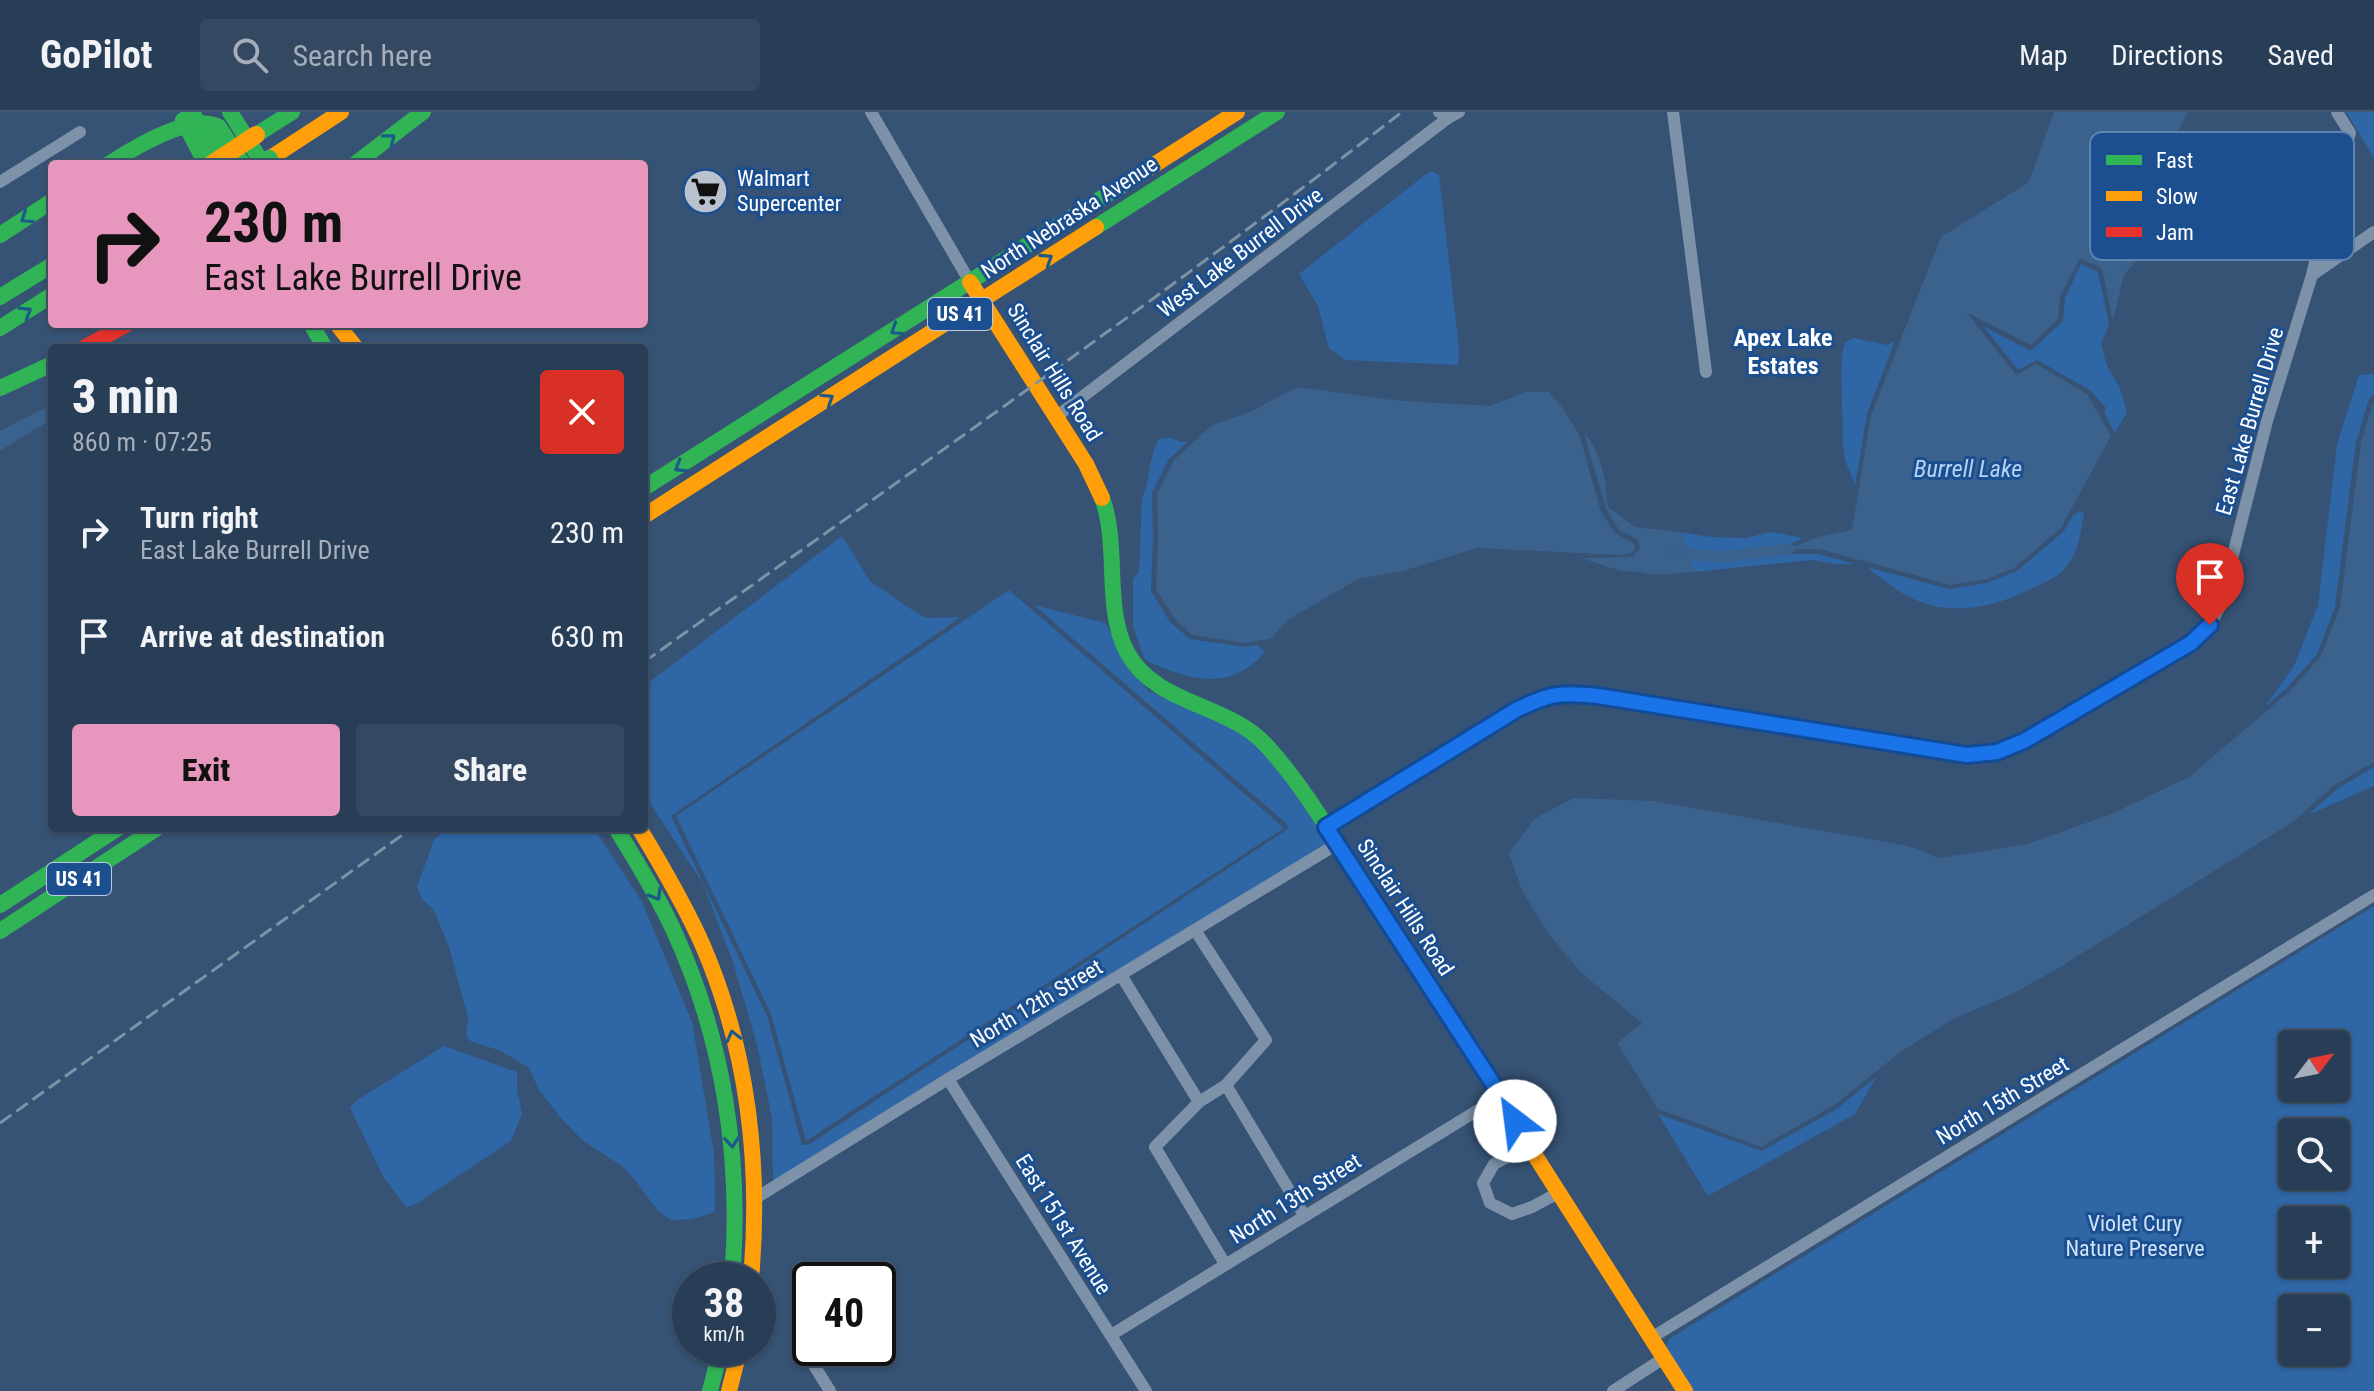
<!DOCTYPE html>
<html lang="en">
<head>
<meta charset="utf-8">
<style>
  body { margin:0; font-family:"Roboto Condensed",sans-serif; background:#344961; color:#f1f3f6; height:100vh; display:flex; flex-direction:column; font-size:30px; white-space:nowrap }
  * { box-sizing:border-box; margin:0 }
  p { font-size:26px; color:#a5aeba }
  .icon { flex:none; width:44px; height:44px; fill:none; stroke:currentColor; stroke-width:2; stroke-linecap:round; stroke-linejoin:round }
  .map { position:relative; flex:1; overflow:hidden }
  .panel { position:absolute; left:48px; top:232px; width:600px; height:488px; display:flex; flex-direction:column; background:#283e57; border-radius:8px; box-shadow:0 2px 6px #0004,0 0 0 2px #44576d }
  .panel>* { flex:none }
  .guide { position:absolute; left:48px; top:48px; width:600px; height:168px; border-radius:8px; box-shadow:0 2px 6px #0004,0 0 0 2px #44576d; background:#e797bd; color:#111; overflow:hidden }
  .needle { width:52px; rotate:58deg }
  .buttons { position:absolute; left:2278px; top:918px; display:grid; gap:16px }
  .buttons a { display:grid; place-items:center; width:72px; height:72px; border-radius:8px; background:#283e57; box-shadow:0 2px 6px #0004,0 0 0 2px #44576d; font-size:40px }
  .speed { position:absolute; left:672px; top:1150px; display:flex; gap:16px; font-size:40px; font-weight:700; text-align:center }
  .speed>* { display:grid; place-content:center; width:104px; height:104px; border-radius:50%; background:#283e57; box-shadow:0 2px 6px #0004,0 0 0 2px #44576d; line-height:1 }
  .speed small { font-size:20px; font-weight:400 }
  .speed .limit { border:4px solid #111; border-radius:12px; background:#fff; color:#111 }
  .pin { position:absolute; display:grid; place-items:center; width:68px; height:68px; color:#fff; margin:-82px -34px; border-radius:50% 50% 50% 0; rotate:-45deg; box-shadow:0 0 8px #0007 }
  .pin .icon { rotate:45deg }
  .me { position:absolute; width:88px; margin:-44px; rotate:330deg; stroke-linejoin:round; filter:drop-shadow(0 0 6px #0008) }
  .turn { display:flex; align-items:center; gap:28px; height:168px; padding:0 24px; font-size:36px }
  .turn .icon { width:104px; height:104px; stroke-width:2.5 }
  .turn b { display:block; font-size:56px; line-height:68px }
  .round { display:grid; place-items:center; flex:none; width:84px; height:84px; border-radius:8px; background:#344961 }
  .headline { display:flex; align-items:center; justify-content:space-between; height:136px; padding:0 24px }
  h1 { font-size:48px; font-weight:800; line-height:60px }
  .button { display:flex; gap:16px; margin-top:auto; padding:16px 24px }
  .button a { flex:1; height:92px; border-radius:8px; background:#e797bd; color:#111; font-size:32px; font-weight:800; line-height:92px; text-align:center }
  .button a+a { background:#344961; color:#f1f3f6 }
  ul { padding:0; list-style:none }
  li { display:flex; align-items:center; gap:24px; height:104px; padding:0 24px }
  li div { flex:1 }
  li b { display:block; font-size:30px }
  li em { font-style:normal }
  header { display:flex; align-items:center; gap:48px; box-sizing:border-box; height:112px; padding:0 40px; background:#283e57; border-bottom:2px solid #44576d }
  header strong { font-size:38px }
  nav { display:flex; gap:44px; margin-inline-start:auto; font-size:28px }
  .search { width:560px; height:72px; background:#344961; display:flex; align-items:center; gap:20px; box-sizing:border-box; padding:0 28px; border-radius:8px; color:#a5aeba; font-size:30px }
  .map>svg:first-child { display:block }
  .green { fill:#2f66a5; fill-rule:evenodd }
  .water { fill:#3b618d }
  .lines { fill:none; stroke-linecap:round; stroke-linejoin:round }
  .canal { stroke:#3b618d; stroke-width:11 }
  .street { stroke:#7d92a8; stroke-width:12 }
  .fast { stroke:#30b455; stroke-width:16 }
  .slow { stroke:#ff9f0a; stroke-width:16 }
  .jam { stroke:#e5322d; stroke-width:16 }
  .rail { stroke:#7e92a7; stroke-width:3; stroke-dasharray:14 6; stroke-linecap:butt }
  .fast-bridge { stroke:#30b455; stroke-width:18 }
  .slow-bridge { stroke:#ff9f0a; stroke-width:18 }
  .oneway { stroke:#1d5989 }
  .route-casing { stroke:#114b97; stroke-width:20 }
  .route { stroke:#1a73e8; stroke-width:14 }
  .labels { text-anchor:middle; stroke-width:6; stroke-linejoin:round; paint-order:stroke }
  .shield { fill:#1b4f8f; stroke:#bbcadd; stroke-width:2 }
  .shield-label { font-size:20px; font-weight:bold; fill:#fff }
  .poi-label { font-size:22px; fill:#fff; stroke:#1b4f8f; text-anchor:start }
  .street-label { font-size:22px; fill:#fff; stroke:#1b4f8f }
  .park-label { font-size:22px; fill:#cfe3fa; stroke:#1b4f8f }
  .neighbourhood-label { font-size:24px; font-weight:bold; fill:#fff; stroke:#1b4f8f }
  .water-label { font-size:24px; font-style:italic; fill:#b5d3f5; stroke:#1b4f8f }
  .key { fill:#1b4f8f; stroke:#5f84b1; stroke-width:2 }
  .key-label { font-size:22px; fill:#fff }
</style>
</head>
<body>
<header>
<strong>GoPilot</strong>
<div class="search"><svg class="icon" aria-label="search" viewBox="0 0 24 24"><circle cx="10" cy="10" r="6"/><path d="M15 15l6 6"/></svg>Search here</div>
<nav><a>Map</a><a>Directions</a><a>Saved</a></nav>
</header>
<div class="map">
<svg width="2374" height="1279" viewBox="0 0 2374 1279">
  <rect width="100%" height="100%" fill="#365274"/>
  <!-- green -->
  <g class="green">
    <path d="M2346,0H2374V46Z"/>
    <path d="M1432,59L1439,63L1459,236L1458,253L1345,248L1329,236L1318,194L1299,162L1426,62Z"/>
    <path d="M2081,152L2098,160L2109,212L2101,232L2107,254L2120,276L2127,300L2115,321L2104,301L2106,296L2090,278L2037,248L2018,258L1983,214L2029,238L2033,237L2063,209L2065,186Z"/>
    <path d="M1854,226L1887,233L1895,229L1867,302L1855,374C1853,365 1848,358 1846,350C1841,332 1843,312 1842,293C1842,272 1839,250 1845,230Z"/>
    <path d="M2374,262V283L2369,287L2356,330L2335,495L2317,542L2287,576L2265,595L2294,554L2318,493L2337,332L2359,263Z"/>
    <path d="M1171,326L1181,330L1188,329L1169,347L1152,381L1153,427L1151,479L1170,510L1190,527L1245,535L1257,533L1265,540C1230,581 1188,568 1145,548L1133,514V467L1139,460L1142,386C1151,368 1148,345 1159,327Z"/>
    <path d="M2079,400L2084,401C2081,418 2080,433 2071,448C2063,462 2051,468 2037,474C2000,493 1959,505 1918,489C1899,481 1883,468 1867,455L1949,477L1987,471L2017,459L2064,419L2073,403Z"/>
    <path d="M1681,420L1710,425L1746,426L1771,420L1803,426L1785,435L1784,438L1787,442H1818L1855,452H1836L1813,448L1694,460Z"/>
    <path d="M842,424L870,469L903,492L926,506L961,505L671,704L767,904L802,1033H808L1288,717L1287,712L1034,493L1105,511L1148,579L1182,591L1243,619L1282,661L1329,731L773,1069L772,1006L757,933L733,850L703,772L644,682V574Z"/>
    <path d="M1009,478L1284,716L806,1029L771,902L676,704Z"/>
    <path d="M2374,655V674L2308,703L2337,677Z"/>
    <path d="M447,716H594L642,790L692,910L714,1042L715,1100L692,1107L671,1108L658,1099L634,1067L622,1054L582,1028L561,1006L539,978L529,956L501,939L470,929L466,923L468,906L450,838L434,798L422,787L417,775L434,728Z"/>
    <path d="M2374,794V1279H1693L1666,1236L1669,1227ZM2292,932H2336V976H2292ZM2292,1020H2336V1064H2292ZM2292,1108H2336V1152H2292ZM2292,1196H2336V1240H2292Z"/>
    <path d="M444,934L517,960V976L522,1002L511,1029L416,1092L406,1095L384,1066L350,996L357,988Z"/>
    <path d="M1876,965L1855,1002L1708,1084L1658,1002L1762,1039L1838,996Z"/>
  </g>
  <!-- water -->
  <g class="water">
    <path d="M2054,0H2188L2172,31L2166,116L2124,163L2113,209L2102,157L2080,146L2060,185L2058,207L2031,233L1967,201L2016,263L2036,252L2087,282L2111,324L2061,416L2014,456L1987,467L1951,473L1819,437H1789L1817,425L1852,418L1871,303L1941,125L2029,70Z"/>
    <path d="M1297,275L1392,288L1490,294L1526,280H1549L1562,295L1579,322L1601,400L1615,421L1634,432L1635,437L1631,441L1619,443L1477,436L1403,459L1358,467L1288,508L1270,527L1246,531L1192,523L1175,507L1156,477L1158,426L1157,382L1174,348L1212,313L1252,299Z"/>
    <path d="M2374,288V650L2334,673L2293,710L2057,857L2012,882L1953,907L1899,941L1836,992L1761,1035L1658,997L1617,931L1642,911L1580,860L1549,822L1523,781L1509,741L1534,707L1573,686L1654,689L1909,734L1939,746L2028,732L2111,702L2189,665L2290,579L2321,544L2340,495L2361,330Z"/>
    <path d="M52,292V307L0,339V319Z"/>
    <path d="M1584,321C1602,340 1606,370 1608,395L1635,415L1681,420L1694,460L1654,463L1640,460L1621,459L1581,446L1632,445L1640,437L1638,428L1619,418L1606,397Z"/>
  </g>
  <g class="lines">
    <!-- canal -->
    <path class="canal" d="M1674,441L1720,445L1789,437"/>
    <!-- street -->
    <g class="street">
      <path d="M871,0L970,170"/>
      <path d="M1439,0L1448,6L1459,0"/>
      <path d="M1673,0L1706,260"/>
      <path d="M0,70L80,20"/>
      <path d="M2312,163L2374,120"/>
      <path d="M1056,305L1448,6"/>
      <path d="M1326,715L1516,598C1551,581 1560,580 1598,584L1967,643L1997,640L2024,629L2191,531L2210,513L2220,494L2267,309L2312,163L2328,96L2350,21L2337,0"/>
      <path d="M1195,818L1266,928L1226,973L1199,990L1155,1035L1225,1152"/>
      <path d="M1121,863L1199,990"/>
      <path d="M948,967L1146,1279"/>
      <path d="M1226,973L1304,1103"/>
      <path d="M1529,1034L1494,1052L1483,1071L1490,1091L1512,1102L1532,1095L1558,1081"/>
      <path d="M756,1086L948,967L1337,732"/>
      <path d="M1111,1223L1501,984"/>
      <path d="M1651,1226L2374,783"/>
      <path d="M805,1239L830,1279"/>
      <path d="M1613,1279L1664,1246"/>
    </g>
    <!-- fast -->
    <g class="fast">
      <path d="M230,0L263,52"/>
      <path d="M192,1L225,52"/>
      <path d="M183,8L206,52"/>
      <path d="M256,23L292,0"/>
      <path d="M109,52C132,37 192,0 219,15L243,52"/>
      <path d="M355,52L423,0"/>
      <path d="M1096,115L1277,0"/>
      <path d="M0,123L52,89"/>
      <path d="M0,185L52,153"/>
      <path d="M311,212L325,236"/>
      <path d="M0,216L52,183"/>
      <path d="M0,276L52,252"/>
      <path d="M644,376L1135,65"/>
      <path d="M1102,386C1120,434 1103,495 1127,540C1155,593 1227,591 1266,633C1300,670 1326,714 1353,756C1392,816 1430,875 1469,935"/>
      <path d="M616,716C636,749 657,782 673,817C724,927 742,1048 732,1168"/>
      <path d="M0,793L118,716"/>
      <path d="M0,819L157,716"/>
      <path d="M710,1279L721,1236"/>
    </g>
    <!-- slow -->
    <g class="slow">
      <path d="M269,47L341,0"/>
      <path d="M1135,65L1237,0"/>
      <path d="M970,170L1086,352L1102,386"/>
      <path d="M337,212L356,236"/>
      <path d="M644,404L1096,115"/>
      <path d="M639,716C662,754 685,793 703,834C749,941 761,1053 751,1168"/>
      <path d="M1469,935L1501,984L1529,1034L1685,1279"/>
      <path d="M729,1279L740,1236"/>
    </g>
    <!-- jam -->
    <path class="jam" d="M84,236L127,212"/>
    <!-- rail -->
    <g class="rail">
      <path d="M644,550C898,369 1155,191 1402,0"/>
      <path d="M0,1011L412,716"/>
    </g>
    <!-- fast-bridge -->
    <path class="fast-bridge" d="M262,52L269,47"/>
    <!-- slow-bridge -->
    <path class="slow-bridge" d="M212,52L256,23"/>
  </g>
  <!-- one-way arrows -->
  <defs><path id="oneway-chevron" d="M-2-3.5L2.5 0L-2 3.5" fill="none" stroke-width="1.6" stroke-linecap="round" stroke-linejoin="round" transform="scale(2)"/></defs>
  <g class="oneway">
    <use href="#oneway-chevron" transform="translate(390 27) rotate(-38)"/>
    <use href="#oneway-chevron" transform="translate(26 106) rotate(147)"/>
    <use href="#oneway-chevron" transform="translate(1047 147) rotate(-33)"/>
    <use href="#oneway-chevron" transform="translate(26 200) rotate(-32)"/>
    <use href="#oneway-chevron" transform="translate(896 218) rotate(147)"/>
    <use href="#oneway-chevron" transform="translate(828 287) rotate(-33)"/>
    <use href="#oneway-chevron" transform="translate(680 355) rotate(149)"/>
    <use href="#oneway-chevron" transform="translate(656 783) rotate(60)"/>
    <use href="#oneway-chevron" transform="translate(733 924) rotate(-104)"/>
    <use href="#oneway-chevron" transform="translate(732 1030) rotate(85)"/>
  </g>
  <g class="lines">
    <defs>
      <path id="route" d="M1515,1009L1501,984L1326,715L1516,598C1551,581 1560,580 1598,584L1967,643L1997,640L2024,629L2191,531L2210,513"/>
    </defs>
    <!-- route casing -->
    <use href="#route" class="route-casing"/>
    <!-- route -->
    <use href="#route" class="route"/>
  </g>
  <!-- icons -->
  <defs>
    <symbol id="supermarket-disc" viewBox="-11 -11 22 22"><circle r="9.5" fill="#b9c2ce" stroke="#1b4f8f"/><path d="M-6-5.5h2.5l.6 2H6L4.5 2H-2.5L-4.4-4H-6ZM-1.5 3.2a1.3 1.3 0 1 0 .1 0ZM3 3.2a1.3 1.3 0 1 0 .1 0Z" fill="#111"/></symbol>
  </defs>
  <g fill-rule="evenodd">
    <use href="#supermarket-disc" x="680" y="54" width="51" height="51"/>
  </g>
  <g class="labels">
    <!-- shield labels -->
    <g class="shield">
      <rect x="928" y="186" width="64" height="32" rx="6"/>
      <rect x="47" y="751" width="64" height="32" rx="6"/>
    </g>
    <g class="shield-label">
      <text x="960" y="209">US 41</text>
      <text x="79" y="774">US 41</text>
    </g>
    <!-- poi labels -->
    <g class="poi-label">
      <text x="737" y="74">Walmart<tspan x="737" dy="25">Supercenter</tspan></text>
    </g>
    <!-- street labels -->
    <g class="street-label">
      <text transform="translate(1069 105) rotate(-33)" y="8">North Nebraska Avenue</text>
      <text transform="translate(1240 140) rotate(-37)" y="8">West Lake Burrell Drive</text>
      <text transform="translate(1055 260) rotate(58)" y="8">Sinclair Hills Road</text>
      <text transform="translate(2249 309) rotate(-74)" y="8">East Lake Burrell Drive</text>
      <text transform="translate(1406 795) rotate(57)" y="8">Sinclair Hills Road</text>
      <text transform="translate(1036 891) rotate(-31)" y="8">North 12th Street</text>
      <text transform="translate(2002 988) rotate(-31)" y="8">North 15th Street</text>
      <text transform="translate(1295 1086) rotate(-32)" y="8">North 13th Street</text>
      <text transform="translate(1064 1112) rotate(58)" y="8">East 151st Avenue</text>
    </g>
    <!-- park labels -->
    <g class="park-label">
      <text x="2135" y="1119">Violet Cury<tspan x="2135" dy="25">Nature Preserve</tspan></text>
    </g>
    <!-- neighbourhood labels -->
    <g class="neighbourhood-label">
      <text x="1783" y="234">Apex Lake<tspan x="1783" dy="28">Estates</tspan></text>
    </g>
    <!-- water labels -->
    <g class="water-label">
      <text x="1968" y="365">Burrell Lake</text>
    </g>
  </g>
  <!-- legend -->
  <rect x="2090" y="20" width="264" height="128" rx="12" class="key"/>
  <rect x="2106" y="43" width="36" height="10" fill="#30b455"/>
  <rect x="2106" y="79" width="36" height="10" fill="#ff9f0a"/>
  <rect x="2106" y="115" width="36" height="10" fill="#e5322d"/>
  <g class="key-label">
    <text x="2156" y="56">Fast</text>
    <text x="2156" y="92">Slow</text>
    <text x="2156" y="128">Jam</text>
  </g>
</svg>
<div class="buttons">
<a><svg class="needle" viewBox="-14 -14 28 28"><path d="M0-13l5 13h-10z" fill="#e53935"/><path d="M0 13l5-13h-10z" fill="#a5aeba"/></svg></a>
<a><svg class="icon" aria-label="search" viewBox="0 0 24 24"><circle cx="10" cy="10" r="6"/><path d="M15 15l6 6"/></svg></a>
<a>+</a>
<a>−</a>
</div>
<div class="speed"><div>38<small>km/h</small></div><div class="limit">40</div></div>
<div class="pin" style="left:2210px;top:513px;background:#d93025"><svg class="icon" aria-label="arrive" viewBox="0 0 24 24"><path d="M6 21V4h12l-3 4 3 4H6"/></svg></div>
<svg class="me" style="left:1515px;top:1009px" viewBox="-20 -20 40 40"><circle r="19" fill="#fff"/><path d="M0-13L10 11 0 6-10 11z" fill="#1a73e8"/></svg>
<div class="guide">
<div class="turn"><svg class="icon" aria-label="right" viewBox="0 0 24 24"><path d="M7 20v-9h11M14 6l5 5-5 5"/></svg><div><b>230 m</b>East Lake Burrell Drive</div></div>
</div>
<section class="panel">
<div class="headline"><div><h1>3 min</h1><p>860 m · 07:25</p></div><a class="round" style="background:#d93025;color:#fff"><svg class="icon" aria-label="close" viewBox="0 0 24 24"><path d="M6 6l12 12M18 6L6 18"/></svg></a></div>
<ul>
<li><svg class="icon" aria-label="right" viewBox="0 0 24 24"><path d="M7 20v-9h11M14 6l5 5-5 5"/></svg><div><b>Turn right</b><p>East Lake Burrell Drive</p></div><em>230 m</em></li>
<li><svg class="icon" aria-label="arrive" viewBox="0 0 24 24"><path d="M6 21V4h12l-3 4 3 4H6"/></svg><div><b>Arrive at destination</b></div><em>630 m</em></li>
</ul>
<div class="button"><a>Exit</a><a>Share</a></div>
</section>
</div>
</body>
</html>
